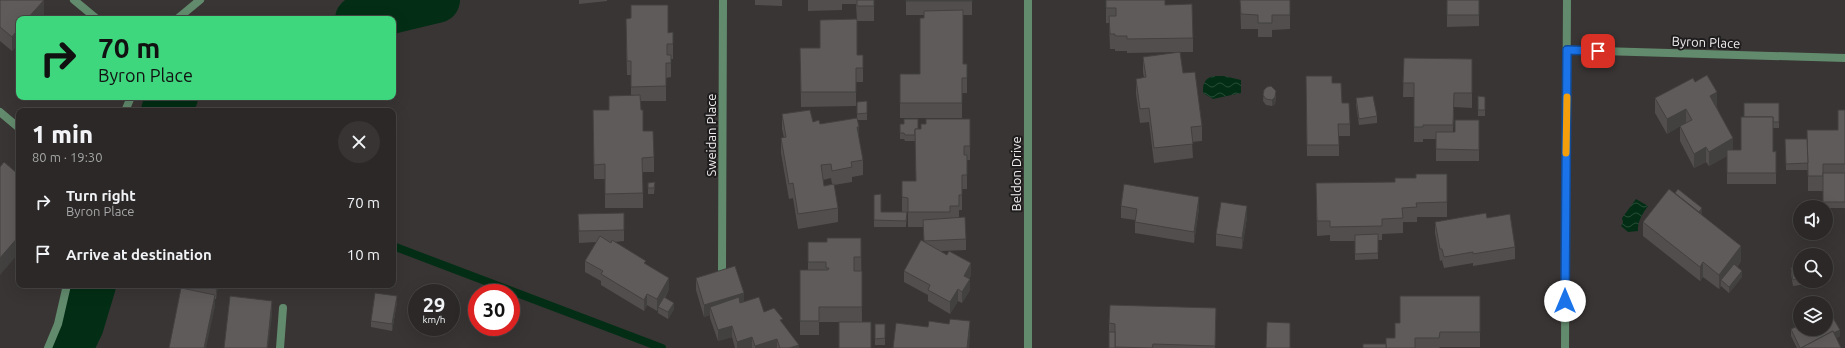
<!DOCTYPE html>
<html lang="en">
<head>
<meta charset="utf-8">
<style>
  body { margin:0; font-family:Ubuntu,sans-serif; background:#373433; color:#f1f3f6; height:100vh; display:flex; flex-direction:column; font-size:15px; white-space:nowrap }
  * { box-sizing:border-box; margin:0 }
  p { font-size:13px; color:#a6a6a7 }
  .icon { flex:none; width:22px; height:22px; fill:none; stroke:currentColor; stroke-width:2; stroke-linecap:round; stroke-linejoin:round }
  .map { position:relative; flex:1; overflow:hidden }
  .details { position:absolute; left:16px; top:108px; width:380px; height:180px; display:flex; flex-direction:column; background:#2b2827; border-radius:8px; box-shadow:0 4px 16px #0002,0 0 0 1px #474444 }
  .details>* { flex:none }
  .top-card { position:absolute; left:16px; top:16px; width:380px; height:84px; border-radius:8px; box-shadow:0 4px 16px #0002,0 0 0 1px #474444; background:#3fd77d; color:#111; overflow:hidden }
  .tools { position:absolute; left:1793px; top:200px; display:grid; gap:8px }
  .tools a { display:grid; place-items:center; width:40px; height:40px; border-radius:50%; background:#2b2827; box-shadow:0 4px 16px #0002,0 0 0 1px #474444; font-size:20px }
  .speed { position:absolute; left:408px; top:284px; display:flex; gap:8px; font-size:20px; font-weight:700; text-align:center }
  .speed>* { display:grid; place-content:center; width:52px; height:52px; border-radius:50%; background:#2b2827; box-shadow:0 4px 16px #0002,0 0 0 1px #474444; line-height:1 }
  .speed small { font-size:10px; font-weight:400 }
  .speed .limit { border:6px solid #d22; background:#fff; color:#111 }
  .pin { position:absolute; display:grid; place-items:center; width:34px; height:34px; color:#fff; margin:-17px; border-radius:8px; box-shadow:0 2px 6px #0006 }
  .me { position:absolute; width:44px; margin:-22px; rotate:0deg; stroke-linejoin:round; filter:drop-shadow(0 0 3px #0008) }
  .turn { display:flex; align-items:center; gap:14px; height:84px; padding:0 16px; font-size:18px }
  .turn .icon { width:52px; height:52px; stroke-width:2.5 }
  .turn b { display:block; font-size:28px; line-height:34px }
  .round { display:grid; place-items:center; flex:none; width:42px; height:42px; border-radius:21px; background:#373433 }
  .headline { display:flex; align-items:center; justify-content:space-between; height:68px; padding:0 16px }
  h1 { font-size:24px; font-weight:800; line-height:30px }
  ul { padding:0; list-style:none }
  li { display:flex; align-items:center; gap:12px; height:52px; padding:0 16px }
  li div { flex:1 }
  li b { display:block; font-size:15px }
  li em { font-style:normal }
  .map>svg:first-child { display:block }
  .water { fill:url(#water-waves) }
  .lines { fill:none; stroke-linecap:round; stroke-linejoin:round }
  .stream { stroke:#032e15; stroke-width:8 }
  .river { stroke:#032e15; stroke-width:46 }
  .service { stroke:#628b6d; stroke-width:8 }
  .minor { stroke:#628b6d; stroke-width:8 }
  .wall { fill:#534e4e; fill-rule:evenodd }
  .shaded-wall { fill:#434040 }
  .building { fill:#605b5b; stroke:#434040 }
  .route-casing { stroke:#114b97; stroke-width:10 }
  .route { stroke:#1a73e8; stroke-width:7 }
  .slow { stroke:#f59e0b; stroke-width:7 }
  .labels { text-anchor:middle; stroke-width:4; stroke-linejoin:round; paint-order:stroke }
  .street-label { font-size:13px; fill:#efecec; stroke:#1f1d1d }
</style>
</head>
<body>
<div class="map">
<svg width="1845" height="348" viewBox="0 0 1845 348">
  <defs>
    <pattern id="water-waves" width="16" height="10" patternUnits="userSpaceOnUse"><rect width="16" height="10" fill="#032e15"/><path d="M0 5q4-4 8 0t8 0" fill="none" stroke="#284c37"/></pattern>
  </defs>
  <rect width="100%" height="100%" fill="#393534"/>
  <!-- water -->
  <g class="water">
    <path d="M1213,76H1224L1241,80V93L1213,99L1203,93C1203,84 1203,80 1213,76Z"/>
    <path d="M1636,199L1648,206C1643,213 1637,222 1638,231L1628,232L1621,226L1623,222L1622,218Z"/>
  </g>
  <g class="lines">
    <!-- stream -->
    <path class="stream" d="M393,246L662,348"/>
    <!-- river -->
    <g class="river">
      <path d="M358,19L437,0"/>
      <path d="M164,111L175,97"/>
      <path d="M70,348L81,325L93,285"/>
    </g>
    <!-- service -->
    <path class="service" d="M280,348L283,308"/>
    <!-- minor -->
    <g class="minor">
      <path d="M74,0L97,19"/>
      <path d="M1028,0V348"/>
      <path d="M177,19L200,0"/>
      <path d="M1567,50L1845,58"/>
      <path d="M125,111L131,97"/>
      <path d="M0,112L19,128"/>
      <path d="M722,270L723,0"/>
      <path d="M48,348L58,324L67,285"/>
      <path d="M1565,348L1567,0"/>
    </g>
  </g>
  <!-- wall -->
  <g class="wall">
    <path d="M0,0H44V14L19,19V43L12,51L0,41Z"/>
    <path d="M579,0H607V1L579,4Z"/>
    <path d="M755,0H782V6L755,5Z"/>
    <path d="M808,0H874V21H857L856,4H842V10L808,11Z"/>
    <path d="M906,0H972V15H963V64H967V93H962V118H900V74H920L924,18V15H906Z"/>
    <path d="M1106,0L1165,5L1193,38V52H1180L1183,73L1202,126V141L1192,142L1193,158L1154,163L1149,122L1140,123L1136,94V79L1144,78L1143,72V57L1180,52L1127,53V51H1115V49H1110L1109,23H1106Z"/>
    <path d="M1240,0H1290V29L1272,30V37H1258V29H1241Z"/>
    <path d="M1447,0H1479V26L1447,27Z"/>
    <path d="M673,32V59H671V77L666,78V101H640L641,110L643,131L654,157V172H643V208H605V179H594L593,125L609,110V96H631V75H627L626,33Z"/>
    <path d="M800,48L857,55H863V82H856V106L801,107Z"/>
    <path d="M1404,58L1472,59V108L1454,107L1453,132H1455L1479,120V161H1436V139H1423V142H1414V97H1403Z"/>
    <path d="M1306,76L1332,83L1342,103L1350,124V136H1339V156H1307Z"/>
    <path d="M1695,82L1717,107L1733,150H1741L1744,117L1779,103V128H1773V152L1776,151V184H1727V156L1709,166L1706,162L1694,168L1680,141V126L1667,134L1655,113V98Z"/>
    <path d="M1264,90L1276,97L1275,104L1272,106L1266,105L1263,101Z"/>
    <path d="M1478,96L1485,97V116H1478Z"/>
    <path d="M1356,98L1377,116V123L1359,125L1356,105Z"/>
    <path d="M857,102L867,113V120H858L859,140L863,160V175L852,177V182L834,185L838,208V222L798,229L793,198L789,199L781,153V138H784L782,129V114L813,122L820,124L857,118ZM831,178L832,184L824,186L823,180Z"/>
    <path d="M1845,110V208H1826V207H1823V184V191H1808V170H1786L1785,139H1807L1838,130Z"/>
    <path d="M900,124L918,129L970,146V160H967V189H962V210H959V218L966,239V250L941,251L971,275L969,279L970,290L962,303L958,301L950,314L928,301V295L904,282V271L924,241L923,227H908V212H902V181H916L915,141H905L904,139H900Z"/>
    <path d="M655,182L654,194H648V183Z"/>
    <path d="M1316,183L1447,202V217H1417V222H1403V233L1382,234V240H1378V259L1355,260V241H1330V235L1317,236Z"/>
    <path d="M1675,193L1702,215L1741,261L1737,267L1742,277L1729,293L1721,286L1719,289L1703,277L1700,281L1643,236V222Z"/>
    <path d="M874,195L881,212H907L906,227H874Z"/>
    <path d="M1121,206L1199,208L1194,243L1135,233V220L1121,218Z"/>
    <path d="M578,214L624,230V241L614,242L646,264L669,289L665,298L674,309L668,319L658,313V308L657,311L647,305L644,311L601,285V281L585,272V261L596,242L579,243Z"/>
    <path d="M1247,217L1242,249L1216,246V234Z"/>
    <path d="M1487,218L1515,247V259L1473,266V263L1444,268L1442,260L1440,261L1435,233V222Z"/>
    <path d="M861,238L862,322H819V335H800V270H808V242H827Z"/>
    <path d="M1800,266V281H1807V284L1793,286L1791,274V268Z"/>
    <path d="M696,278L764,312L783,324L799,348H735L732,337L718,341L710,318V315L704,317L696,290Z"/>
    <path d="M181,285H218L216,299H215V306L181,288Z"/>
    <path d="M1480,296V347H1440L1439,348H1386L1395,338L1400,323Z"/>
    <path d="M397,302L392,331L371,327V321Z"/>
    <path d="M1109,323H1216L1215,348H1109Z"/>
    <rect x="875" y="324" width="10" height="21"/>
    <path d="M1791,329L1840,336L1836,338L1841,348H1797L1791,336Z"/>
  </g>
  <!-- shaded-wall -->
  <g class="shaded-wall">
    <path d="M44,0V14L40,19H27Z"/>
    <path d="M19,28V43L12,51V37Z"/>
    <path d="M1276,91L1275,104L1272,106V100Z"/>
    <path d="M1717,92V107L1710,110V96Z"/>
    <path d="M1686,109V123L1667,134V119Z"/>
    <path d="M857,127H859V141Z"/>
    <path d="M1733,138V153L1709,166V152Z"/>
    <path d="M1706,147V162L1694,168V154Z"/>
    <path d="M1199,197V208L1194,243V232Z"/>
    <path d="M1247,206V217L1242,249V238Z"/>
    <path d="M1702,208V215L1694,217Z"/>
    <path d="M19,236V253L0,275V258Z"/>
    <path d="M1741,246V261L1724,283L1721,280V286L1719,289V275Z"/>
    <path d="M1703,262V277L1700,281V267Z"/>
    <path d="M971,263V275L964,287V276Z"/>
    <path d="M1742,271V277L1729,293V287Z"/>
    <path d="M669,278V289L657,311V299Z"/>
    <path d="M970,279V290L962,303V292Z"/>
    <path d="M216,285H218L216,299Z"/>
    <path d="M958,289V301L950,314V302Z"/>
    <path d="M744,293V304L710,307V315L704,317V305Z"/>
    <path d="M647,294V305L644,311V300Z"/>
    <path d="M215,295V306L206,348H204Z"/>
    <path d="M397,296V302L392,331V324Z"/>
    <path d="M272,301V316L268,348H267Z"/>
    <path d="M674,303V309L668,319V312Z"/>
    <path d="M970,321V336L969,348H967Z"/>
    <path d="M732,326V337L718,341V330Z"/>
    <path d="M1840,330V336L1815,348H1802Z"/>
    <path d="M752,337V348H737V342Z"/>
    <path d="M777,339V348H755V346Z"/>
    <path d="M799,345V348H789Z"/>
  </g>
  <!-- building -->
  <g class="building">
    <path d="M0,0H44L27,19H19V28L12,37L0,27Z"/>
    <rect x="857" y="0" width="17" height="6"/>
    <rect x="906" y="0" width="66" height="1"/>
    <path d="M1106,0H1165V5L1192,4L1193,38L1127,39V36H1115V34H1110L1109,16H1116V8H1106Z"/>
    <path d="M1240,0H1290V15H1272V23H1258V15L1241,14Z"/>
    <rect x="1447" y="0" width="32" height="15"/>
    <path d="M631,5H668V33L673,32V44H667V55H671V63H666V86L631,87V61H627L626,19L631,18Z"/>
    <path d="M963,10V64H967V78H962V103H900V74H920V18H924V11Z"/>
    <path d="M857,19V55H863V68H856V92H801L800,48H820V20Z"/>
    <path d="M1180,52L1183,73L1195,72L1202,126L1191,127L1193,144L1154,148L1149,108L1140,109L1136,79L1146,77L1143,57Z"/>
    <path d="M1404,58L1472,59V93H1454L1453,125H1423V127H1414V83H1403Z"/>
    <path d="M1707,75L1717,92L1710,96L1733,138L1709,152L1706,147L1694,154L1680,126L1692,120L1686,109L1667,119L1655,98L1693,78L1695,82Z"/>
    <path d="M1306,76H1332V83H1341L1342,103H1349L1350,124H1338L1339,145H1307Z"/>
    <path d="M1271,86L1276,91L1275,97L1272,100L1266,99L1263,95L1264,90L1267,87Z"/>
    <path d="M640,95L641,110H643V131H653L654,157L642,158L643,193L605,194V164L594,165L593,110H609V96Z"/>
    <path d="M1373,96L1377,116L1359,119L1356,98Z"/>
    <path d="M1478,96L1485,97V110H1478Z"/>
    <path d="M867,101V113L857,114V102Z"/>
    <path d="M1744,103H1779V122H1773V117H1744Z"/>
    <path d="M810,110L813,122L819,120L820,124L857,118L859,127H857L863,160L851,162L852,167L832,171L831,164L821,165L824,186L834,184L838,208L798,214L793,183L789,184L781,138L786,137L782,114Z"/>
    <path d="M1838,110H1845V164H1823V176H1808L1807,130H1838Z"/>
    <path d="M1741,117H1773V152L1776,151V173H1727V150H1741Z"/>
    <path d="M904,119H918V129H915V135H905L904,133H900V124H904Z"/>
    <path d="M926,119H970V146H964V155H967V175H962V195H959V206H950V212H908V198L902,197V181H916L915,129H921V124H926Z"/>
    <path d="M1455,120H1479V150L1436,149V132H1455Z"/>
    <path d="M1785,139H1807L1808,163L1786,164Z"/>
    <path d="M4,162L19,175V236L0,258V167Z"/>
    <rect x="1823" y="173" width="22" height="29"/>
    <path d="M1416,174H1447V202L1416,203L1417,207L1402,208L1403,218L1382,219V226L1330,227V221H1317L1316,183L1395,182V178H1416Z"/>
    <path d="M655,182L654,188H648V183Z"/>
    <path d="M1124,184L1199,197L1194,232L1135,222L1137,209L1121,206Z"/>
    <path d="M1669,189L1741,246L1719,275L1703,262L1700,267L1643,222Z"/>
    <path d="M1678,189L1702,208L1699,212L1675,193Z"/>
    <path d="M881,194V212H907L906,221L874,220V195Z"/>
    <path d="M1221,202L1247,206L1242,238L1216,234Z"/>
    <path d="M624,213V230L579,231L578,214Z"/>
    <path d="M1486,213L1487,218L1510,214L1515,247L1473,254V252L1444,257L1442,249H1440L1435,222Z"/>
    <path d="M965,217L966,239L924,241L923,220Z"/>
    <path d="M1378,234V253L1355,254V235Z"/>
    <path d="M600,236L611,243L612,240L646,261L644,263L669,278L657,299L647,294L644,300L601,274L603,271L585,261Z"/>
    <path d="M827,238H861V257H854V271H862V307H819V321H800V270H828L829,268H826V262H808V242H827Z"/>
    <path d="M921,240L947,255L949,251L971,263L964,276L970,279L962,292L958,289L950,302L928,290L930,285L904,271Z"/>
    <path d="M1734,264L1742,271L1729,287L1721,280Z"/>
    <path d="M735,266L744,293L704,305L696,278Z"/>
    <path d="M1800,266V278L1793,280L1791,268Z"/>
    <path d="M203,285H216V288Z"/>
    <path d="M181,288L215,295L204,348H169Z"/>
    <path d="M375,293L397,296L392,324L371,321Z"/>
    <path d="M230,296L272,301L267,348H224Z"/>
    <path d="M1400,296H1480V332H1440L1439,338H1415V348H1386V338H1395V323H1400Z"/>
    <path d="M664,297L674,303L668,312L658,307Z"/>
    <path d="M739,297L740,303L759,297L764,312L774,308L783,319L780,320L799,345L789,348H780L777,339L755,346L752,337L737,342L732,326L718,330L710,307Z"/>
    <path d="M1110,305L1216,308L1215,346L1153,344L1152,348L1115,347V324L1109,323Z"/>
    <path d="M1832,316L1840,330L1833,333V331L1801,348H1800L1791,329L1800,325V329H1826V319Z"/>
    <path d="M950,319L970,321L967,348H893L896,323L928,327L929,321L949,324Z"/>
    <rect x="839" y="322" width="32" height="26"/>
    <path d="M1267,322L1290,323V348H1266Z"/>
    <path d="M875,324H885V338L875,339Z"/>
    <path d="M1833,331L1841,348H1801Z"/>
    <rect x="1109" y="332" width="6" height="16"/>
    <rect x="1363" y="344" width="23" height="4"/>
  </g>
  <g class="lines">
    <defs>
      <path id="route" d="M1565,301L1567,50L1598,51"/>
    </defs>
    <!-- route casing -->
    <use href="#route" class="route-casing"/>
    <!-- route -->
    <use href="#route" class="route"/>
    <!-- slow -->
    <path class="slow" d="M1566,153L1567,97"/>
  </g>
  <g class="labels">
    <!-- street labels -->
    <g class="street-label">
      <text transform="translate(1706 42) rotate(2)" y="5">Byron Place</text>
      <text transform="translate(711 135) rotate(-90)" y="5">Sweidan Place</text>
      <text transform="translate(1016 174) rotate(-90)" y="5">Beldon Drive</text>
    </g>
  </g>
</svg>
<div class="tools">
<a><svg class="icon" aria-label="sound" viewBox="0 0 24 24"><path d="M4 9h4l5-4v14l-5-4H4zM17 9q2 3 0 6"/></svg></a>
<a><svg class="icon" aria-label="search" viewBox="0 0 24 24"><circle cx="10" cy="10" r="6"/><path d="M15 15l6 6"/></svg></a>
<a><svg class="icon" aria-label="layers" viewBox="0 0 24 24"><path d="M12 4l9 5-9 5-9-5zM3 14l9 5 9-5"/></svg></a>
</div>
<div class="speed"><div>29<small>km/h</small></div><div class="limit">30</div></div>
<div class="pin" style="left:1598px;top:51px;background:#d93025"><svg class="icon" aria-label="arrive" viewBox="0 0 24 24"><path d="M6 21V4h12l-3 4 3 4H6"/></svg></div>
<svg class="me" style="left:1565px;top:301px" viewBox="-20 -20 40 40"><circle r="19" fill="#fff"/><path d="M0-13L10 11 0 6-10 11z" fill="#1a73e8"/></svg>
<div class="top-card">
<div class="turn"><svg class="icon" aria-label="right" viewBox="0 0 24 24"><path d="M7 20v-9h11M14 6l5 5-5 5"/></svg><div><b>70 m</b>Byron Place</div></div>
</div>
<section class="details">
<div class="headline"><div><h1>1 min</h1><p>80 m · 19:30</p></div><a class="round"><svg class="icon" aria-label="close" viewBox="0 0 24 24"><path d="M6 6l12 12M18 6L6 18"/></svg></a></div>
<ul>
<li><svg class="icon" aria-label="right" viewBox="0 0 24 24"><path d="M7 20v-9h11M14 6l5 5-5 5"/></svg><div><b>Turn right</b><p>Byron Place</p></div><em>70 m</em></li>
<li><svg class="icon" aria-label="arrive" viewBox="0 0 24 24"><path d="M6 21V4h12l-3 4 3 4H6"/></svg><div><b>Arrive at destination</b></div><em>10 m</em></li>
</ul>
</section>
</div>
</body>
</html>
